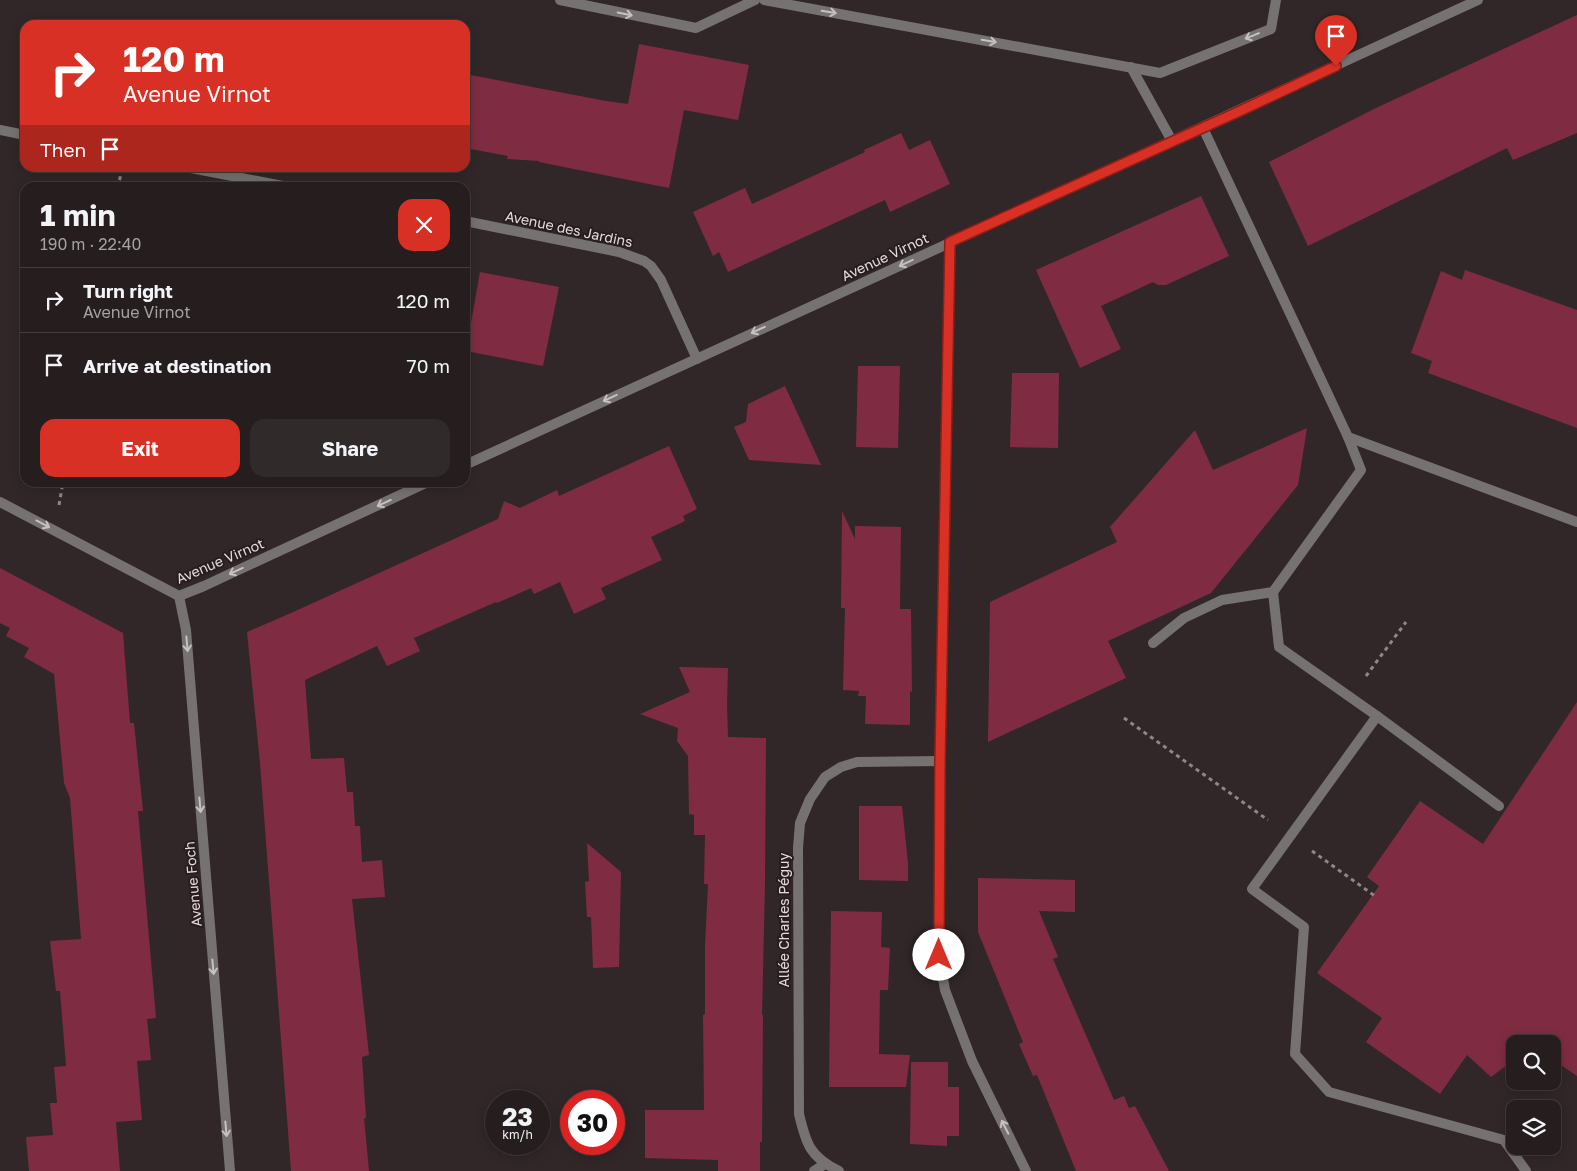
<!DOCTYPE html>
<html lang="en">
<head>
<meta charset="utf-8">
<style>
  body { margin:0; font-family:"Golos Text",sans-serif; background:#312a2b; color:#f1f3f6; height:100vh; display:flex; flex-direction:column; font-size:19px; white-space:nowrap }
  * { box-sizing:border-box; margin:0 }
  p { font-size:16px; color:#a3a2a4 }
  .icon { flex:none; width:28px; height:28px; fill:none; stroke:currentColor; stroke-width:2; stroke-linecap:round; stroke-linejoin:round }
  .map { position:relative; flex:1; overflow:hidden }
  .details { position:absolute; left:20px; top:182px; width:450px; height:305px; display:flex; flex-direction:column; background:#251d1e; border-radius:15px; box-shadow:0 2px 12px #0003,0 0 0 1px #423b3c }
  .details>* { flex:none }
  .top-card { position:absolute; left:20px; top:20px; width:450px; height:152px; border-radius:15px; box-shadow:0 2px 12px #0003,0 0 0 1px #423b3c; background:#d93025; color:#fff; overflow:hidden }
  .tools { position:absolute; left:1506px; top:1035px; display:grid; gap:10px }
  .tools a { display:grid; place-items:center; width:55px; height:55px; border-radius:10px; background:#251d1e; box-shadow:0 2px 12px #0003,0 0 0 1px #423b3c; font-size:25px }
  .speed { position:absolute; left:485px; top:1090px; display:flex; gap:10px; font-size:25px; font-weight:700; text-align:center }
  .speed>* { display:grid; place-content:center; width:65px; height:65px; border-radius:50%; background:#251d1e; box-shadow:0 2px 12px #0003,0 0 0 1px #423b3c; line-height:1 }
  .speed small { font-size:12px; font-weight:400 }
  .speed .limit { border:8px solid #d22; background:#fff; color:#111 }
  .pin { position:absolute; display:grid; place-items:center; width:42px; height:42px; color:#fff; margin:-51px -21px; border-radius:50% 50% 50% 0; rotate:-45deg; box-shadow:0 0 5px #0007 }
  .pin .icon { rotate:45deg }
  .me { position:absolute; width:55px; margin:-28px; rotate:0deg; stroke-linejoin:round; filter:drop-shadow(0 0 4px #0008) }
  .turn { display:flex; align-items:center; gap:18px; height:105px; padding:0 20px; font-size:22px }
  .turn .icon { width:65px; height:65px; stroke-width:2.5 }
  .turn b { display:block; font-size:35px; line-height:42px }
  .then { display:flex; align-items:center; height:48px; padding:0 20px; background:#0003; gap:10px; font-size:19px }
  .round { display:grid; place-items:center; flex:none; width:52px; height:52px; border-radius:15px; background:#312a2b }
  .overview { display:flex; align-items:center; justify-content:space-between; height:85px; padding:0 20px }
  h1 { font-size:30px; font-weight:700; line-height:38px }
  .button { display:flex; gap:10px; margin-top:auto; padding:10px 20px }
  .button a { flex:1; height:58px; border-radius:15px; background:#d93025; color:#fff; font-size:20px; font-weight:700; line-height:58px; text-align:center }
  .button a+a { background:#312a2b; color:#f1f3f6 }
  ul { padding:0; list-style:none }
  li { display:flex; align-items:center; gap:15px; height:65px; padding:0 20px; border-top:1px solid #423b3c }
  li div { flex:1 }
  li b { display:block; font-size:19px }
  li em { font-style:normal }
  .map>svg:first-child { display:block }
  .building { fill:#7f2c42 }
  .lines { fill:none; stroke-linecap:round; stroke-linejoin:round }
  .path { stroke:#8f8687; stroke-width:3; stroke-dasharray:4 4; stroke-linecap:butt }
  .service { stroke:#777272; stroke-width:10 }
  .minor { stroke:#777272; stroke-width:10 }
  .oneway { stroke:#c7c1c2 }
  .route-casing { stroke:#8d1f18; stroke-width:12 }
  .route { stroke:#d93025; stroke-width:9 }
  .labels { text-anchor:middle; stroke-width:4; stroke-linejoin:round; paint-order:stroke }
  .street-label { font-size:14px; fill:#e2dbdc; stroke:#271d1f }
</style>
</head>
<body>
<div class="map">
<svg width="1577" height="1171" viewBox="0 0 1577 1171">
  <rect width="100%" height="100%" fill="#312728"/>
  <!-- building -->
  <g class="building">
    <path d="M1577,15V133L1513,160L1507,148L1308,246L1269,162L1378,107Z"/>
    <path d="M639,44L749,65L738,120L684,110L669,188L539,162V161L507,159L508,156L465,148V74L606,101L628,104Z"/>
    <path d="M901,133L909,150L930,140L950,184L890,212L885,200L728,272L719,252L713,256L693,212L745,188L752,204L865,152L864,150Z"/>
    <path d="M1201,196L1229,256L1166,285H1158L1153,282L1101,306L1121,349L1080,368L1036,270Z"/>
    <path d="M1465,270L1577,310V428L1428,373L1432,361L1411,353L1441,271L1462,280Z"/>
    <path d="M480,272L559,287L543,366L466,351Z"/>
    <path d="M858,366H900L898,448L856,447Z"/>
    <path d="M1012,373H1059L1058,448L1010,447Z"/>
    <path d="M785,386L821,465L749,460L734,427L746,422L748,404Z"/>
    <path d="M1307,428L1298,485L1211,593L1108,641L1126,678L988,742L990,602L1117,542L1110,527L1195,430L1213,470Z"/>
    <path d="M669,446L697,509L683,516L685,521L651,537L662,560L601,588L606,599L574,614L560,582L534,594L531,588L497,603L496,602L414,638L420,651L387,666L377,646L305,680L311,759L344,758L347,792H353L355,826H360L362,862L382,860L385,897L352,899L369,1055L362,1057L366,1118H364L369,1171H291L260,763L247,632L291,613L498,519L504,501L520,508L557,490L559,496Z"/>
    <path d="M842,511L855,539V526L901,527L900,609H911L912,692L910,691V725L865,724L866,696H858L859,691L843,690L845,608H841Z"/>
    <path d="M0,568L123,633L130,723H134L143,811H138L156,1018L147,1019L151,1060L137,1061L142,1120L116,1122L120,1171H29L26,1137L53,1135L50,1103H57L54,1067L66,1066L60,991H56L50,941L81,939L70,798L64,783L54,674L24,657L29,648L6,636L10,628L0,623Z"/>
    <path d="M679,667L728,668L727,704L728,737L766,738L765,884L762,1015H763L762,1142H760V1171H718V1160L645,1158V1110H704L703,1015L705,1014V946L708,884H704L705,835H694V815L689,814L688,756L677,741L678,728L640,714L690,692Z"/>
    <path d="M1577,702V1076L1552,1059V1044H1515V1059L1491,1077L1467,1055L1440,1094L1366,1042L1382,1018L1317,973L1379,886L1367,877L1420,801L1483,844Z"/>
    <path d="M859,806H902L908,863V881L859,880Z"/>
    <path d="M587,843L621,872L619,967L593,968L591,917H587L585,882L589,881Z"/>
    <path d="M978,878L1075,880V912L1039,911L1058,957L1053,959L1114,1100L1124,1096L1129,1108L1135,1106L1169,1171H1076L1037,1075L1033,1076L1019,1044L1023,1042L978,932Z"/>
    <path d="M831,911L882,912L881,947L890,948L888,990H880L879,1054L910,1055L906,1087H829Z"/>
    <path d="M911,1062H948V1087H959V1136H947V1146L910,1144Z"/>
  </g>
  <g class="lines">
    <!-- path -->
    <g class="path">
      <path d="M118,188L122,168"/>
      <path d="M59,505L63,482"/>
      <path d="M1366,676L1406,622"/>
      <path d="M1124,718L1268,820"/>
      <path d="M1312,851L1375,896"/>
    </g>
    <!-- service -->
    <g class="service">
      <path d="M560,0L696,28L755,0"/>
      <path d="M764,0L1160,73L1271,29L1276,0"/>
      <path d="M1131,67L1172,141"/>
      <path d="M1203,128L1348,437L1577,522"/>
      <path d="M1273,592L1279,647L1377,716L1499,806"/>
      <path d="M1153,643L1184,618L1222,600L1273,592L1361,470L1348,437"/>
      <path d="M1377,716L1252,889L1304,927L1295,1054L1329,1092L1504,1140L1526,1171"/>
      <path d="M814,1171L825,1164"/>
    </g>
    <!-- minor -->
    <g class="minor">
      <path d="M0,130L25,135"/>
      <path d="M191,168L293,188"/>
      <path d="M465,221L619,252L644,261L651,266L661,280L697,359"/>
      <path d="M950,242L940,761L939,955L945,990L972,1061L1026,1171"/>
      <path d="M465,465C802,310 1141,156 1478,0"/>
      <path d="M0,502L179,596L204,586L428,482"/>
      <path d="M179,596L186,630L230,1171"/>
      <path d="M839,1171C810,1157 806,1144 799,1114L798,848L800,823L810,799L825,777L841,767L857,762L940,761"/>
    </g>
  </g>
  <!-- one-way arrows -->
  <defs><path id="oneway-shaft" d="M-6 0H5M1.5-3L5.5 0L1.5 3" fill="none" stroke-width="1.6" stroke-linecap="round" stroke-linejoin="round" transform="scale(1.25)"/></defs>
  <g class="oneway">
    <use href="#oneway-shaft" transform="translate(829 12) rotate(10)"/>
    <use href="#oneway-shaft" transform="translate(625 14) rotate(12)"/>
    <use href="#oneway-shaft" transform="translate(1252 36) rotate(158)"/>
    <use href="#oneway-shaft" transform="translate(989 41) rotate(10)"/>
    <use href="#oneway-shaft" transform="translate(906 263) rotate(155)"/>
    <use href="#oneway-shaft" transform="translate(758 330) rotate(155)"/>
    <use href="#oneway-shaft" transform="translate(610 398) rotate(155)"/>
    <use href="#oneway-shaft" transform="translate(384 503) rotate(155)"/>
    <use href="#oneway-shaft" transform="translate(43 524) rotate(28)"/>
    <use href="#oneway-shaft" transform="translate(236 571) rotate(155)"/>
    <use href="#oneway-shaft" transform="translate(187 644) rotate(85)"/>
    <use href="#oneway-shaft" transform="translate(200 805) rotate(85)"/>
    <use href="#oneway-shaft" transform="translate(213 967) rotate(85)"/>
    <use href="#oneway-shaft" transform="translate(1005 1127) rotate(-117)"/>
    <use href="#oneway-shaft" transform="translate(226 1129) rotate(85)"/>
  </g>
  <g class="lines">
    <defs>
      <path id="route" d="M939,955L940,761L950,242L1240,111L1336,66"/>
    </defs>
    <!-- route casing -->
    <use href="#route" class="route-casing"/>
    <!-- route -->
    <use href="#route" class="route"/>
  </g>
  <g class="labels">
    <!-- street labels -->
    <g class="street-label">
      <text transform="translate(569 229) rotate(12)" y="5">Avenue des Jardins</text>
      <text transform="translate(885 257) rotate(-25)" y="5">Avenue Virnot</text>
      <text transform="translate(220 561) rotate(-23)" y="5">Avenue Virnot</text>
      <text transform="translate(193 884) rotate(-95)" y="5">Avenue Foch</text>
      <text transform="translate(784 920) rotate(-90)" y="5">Allée Charles Péguy</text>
    </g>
  </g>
</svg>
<div class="tools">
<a><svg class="icon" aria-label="search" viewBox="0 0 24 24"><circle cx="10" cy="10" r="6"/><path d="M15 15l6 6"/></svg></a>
<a><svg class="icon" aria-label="layers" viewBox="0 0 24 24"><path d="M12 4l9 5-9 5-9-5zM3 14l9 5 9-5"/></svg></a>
</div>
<div class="speed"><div>23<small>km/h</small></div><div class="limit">30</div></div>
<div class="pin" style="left:1336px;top:66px;background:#d93025"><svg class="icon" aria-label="arrive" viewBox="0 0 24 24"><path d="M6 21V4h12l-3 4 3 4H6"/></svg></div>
<svg class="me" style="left:939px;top:955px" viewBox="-20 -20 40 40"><circle r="19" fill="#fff"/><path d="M0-13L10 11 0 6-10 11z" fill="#d93025"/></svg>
<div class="top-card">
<div class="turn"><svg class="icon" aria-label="right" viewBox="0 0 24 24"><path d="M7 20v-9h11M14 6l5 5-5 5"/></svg><div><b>120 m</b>Avenue Virnot</div></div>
<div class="then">Then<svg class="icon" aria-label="arrive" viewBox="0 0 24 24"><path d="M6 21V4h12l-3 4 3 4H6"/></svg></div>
</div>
<section class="details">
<div class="overview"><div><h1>1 min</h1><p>190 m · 22:40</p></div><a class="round" style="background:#d93025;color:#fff"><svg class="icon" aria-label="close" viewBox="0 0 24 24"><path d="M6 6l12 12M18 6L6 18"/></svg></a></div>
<ul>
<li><svg class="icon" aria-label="right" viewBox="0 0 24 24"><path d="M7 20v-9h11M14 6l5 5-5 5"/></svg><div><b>Turn right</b><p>Avenue Virnot</p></div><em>120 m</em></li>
<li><svg class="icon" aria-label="arrive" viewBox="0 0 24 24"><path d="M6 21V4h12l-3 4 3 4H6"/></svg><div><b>Arrive at destination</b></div><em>70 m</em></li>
</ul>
<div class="button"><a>Exit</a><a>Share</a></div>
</section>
</div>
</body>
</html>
